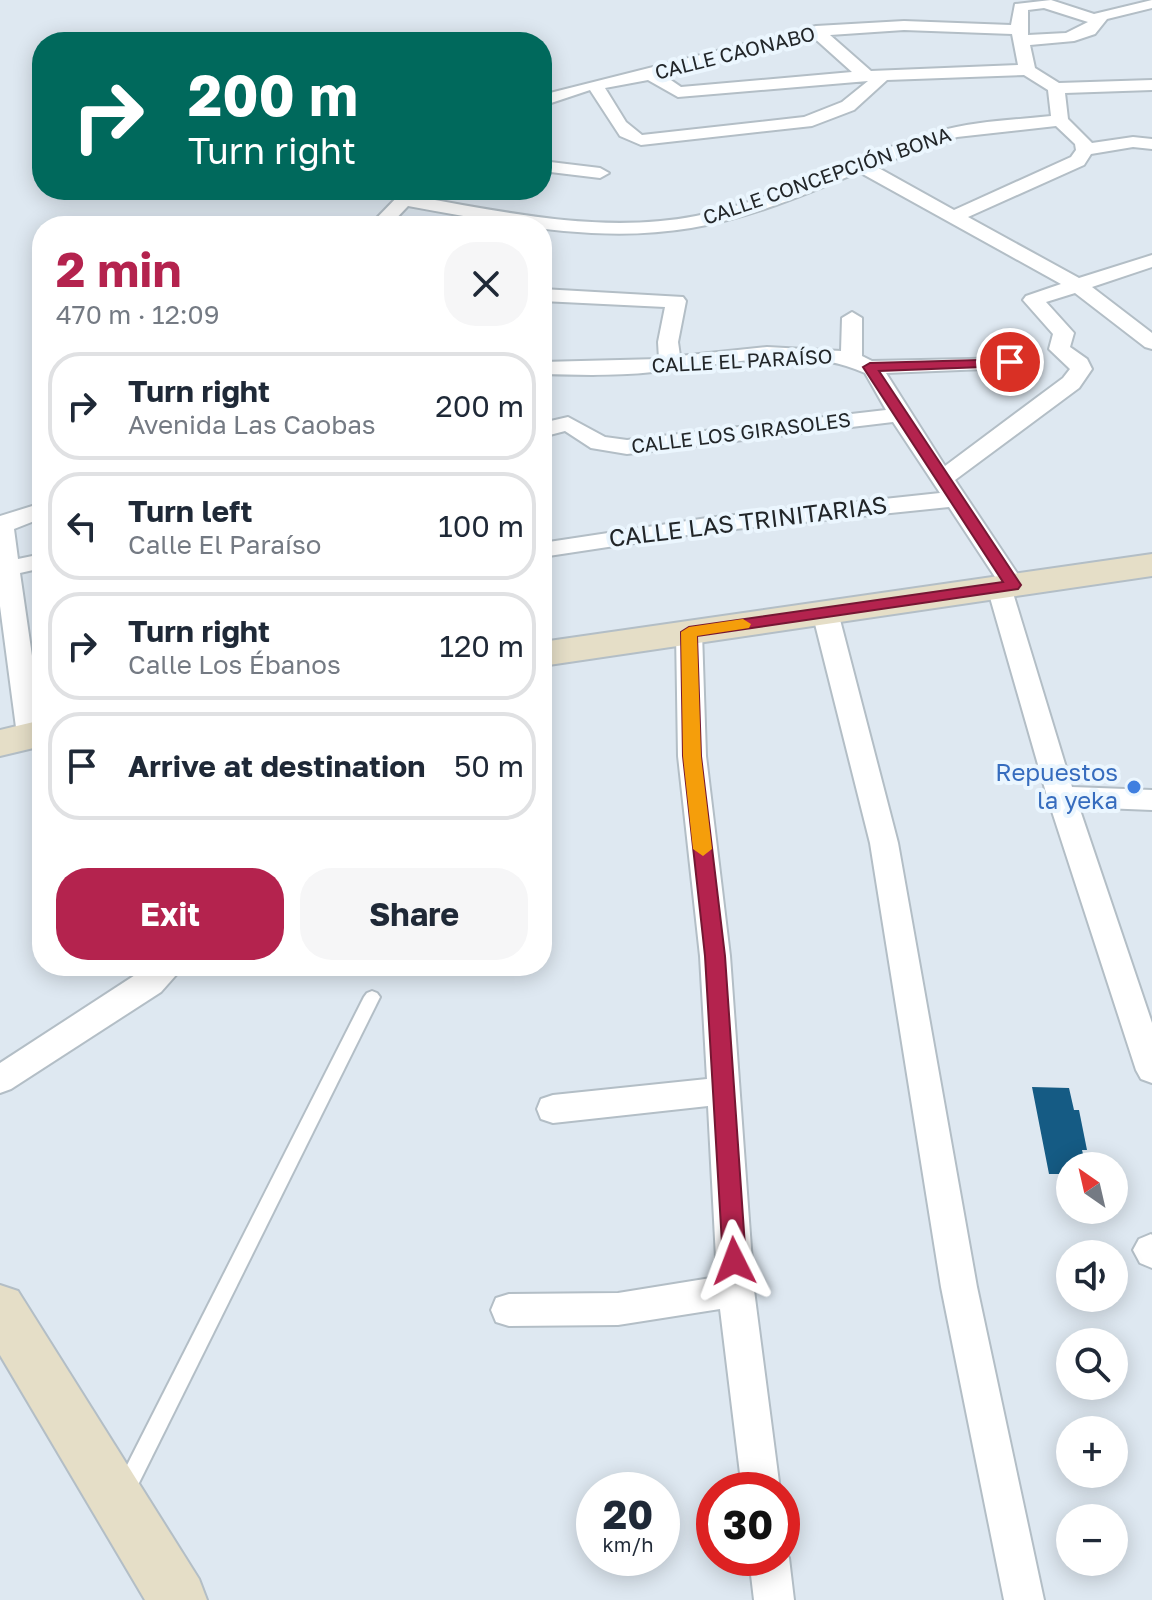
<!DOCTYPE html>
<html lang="en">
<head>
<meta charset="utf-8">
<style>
  body { margin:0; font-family:"Golos Text",sans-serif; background:#f6f6f7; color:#1f2937; height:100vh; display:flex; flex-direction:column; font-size:30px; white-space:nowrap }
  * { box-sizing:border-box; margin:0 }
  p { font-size:26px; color:#747a83 }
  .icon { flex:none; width:44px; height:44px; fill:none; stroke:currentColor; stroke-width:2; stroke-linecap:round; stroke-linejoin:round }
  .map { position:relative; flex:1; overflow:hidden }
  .details { position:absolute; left:32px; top:216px; width:520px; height:760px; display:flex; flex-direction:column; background:#fff; border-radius:32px; box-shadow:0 4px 20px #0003 }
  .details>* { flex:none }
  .hud { position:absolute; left:32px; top:32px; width:520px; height:168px; border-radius:32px; box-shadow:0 4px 20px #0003; background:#00695c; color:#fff; overflow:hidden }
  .needle { width:52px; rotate:326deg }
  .buttons { position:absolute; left:1056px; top:1152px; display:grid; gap:16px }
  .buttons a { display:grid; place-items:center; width:72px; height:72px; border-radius:50%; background:#fff; box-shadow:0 4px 20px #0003; font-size:40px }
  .speed { position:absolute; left:576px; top:1472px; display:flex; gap:16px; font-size:40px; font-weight:700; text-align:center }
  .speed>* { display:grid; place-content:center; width:104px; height:104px; border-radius:50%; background:#fff; box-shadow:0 4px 20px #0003; line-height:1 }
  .speed small { font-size:20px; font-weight:400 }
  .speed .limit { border:12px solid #d22; background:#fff; color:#111 }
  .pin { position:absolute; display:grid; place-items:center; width:68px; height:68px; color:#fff; margin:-34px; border:4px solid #fff; border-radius:50%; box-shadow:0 2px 8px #0007 }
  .me { position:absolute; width:88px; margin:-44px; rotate:357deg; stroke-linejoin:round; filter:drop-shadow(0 0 6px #0008) }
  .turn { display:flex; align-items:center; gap:28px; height:168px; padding:0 24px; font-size:36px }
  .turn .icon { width:104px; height:104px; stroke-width:2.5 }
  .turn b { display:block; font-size:56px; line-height:68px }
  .round { display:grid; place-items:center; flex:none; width:84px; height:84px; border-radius:32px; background:#f6f6f7 }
  .overview { display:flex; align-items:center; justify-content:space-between; height:136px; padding:0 24px }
  h1 { font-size:48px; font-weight:700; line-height:60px; color:#b4234e }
  .action { display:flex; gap:16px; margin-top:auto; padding:16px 24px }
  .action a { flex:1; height:92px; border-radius:32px; background:#b4234e; color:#fff; font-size:32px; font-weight:700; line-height:92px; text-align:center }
  .action a+a { background:#f6f6f7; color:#1f2937 }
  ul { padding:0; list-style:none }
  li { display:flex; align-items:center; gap:24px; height:108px; margin:0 16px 12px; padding:0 8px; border:4px solid #e0e1e3; border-radius:32px }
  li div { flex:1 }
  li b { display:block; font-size:30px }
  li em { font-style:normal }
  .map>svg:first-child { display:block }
  .building { fill:#155b84 }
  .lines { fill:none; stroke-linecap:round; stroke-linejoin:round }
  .lane-casing { stroke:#b3bec6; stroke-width:4 }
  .street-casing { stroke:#b3bec6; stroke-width:4 }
  .secondary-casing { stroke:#b3bec6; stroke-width:4 }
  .lane { fill:#fff; fill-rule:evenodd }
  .street { fill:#fff; fill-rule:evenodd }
  .secondary { fill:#e5dec7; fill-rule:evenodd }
  .route { fill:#b4234e; stroke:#751733; stroke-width:2 }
  .slow { fill:#f59e0b }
  .shop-dot { fill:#3f7fe0; stroke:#ebf6fe; stroke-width:3 }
  .labels { text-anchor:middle; stroke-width:8; stroke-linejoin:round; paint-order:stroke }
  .far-street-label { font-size:20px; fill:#222629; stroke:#ebf6fe }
  .street-label { font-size:24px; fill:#222629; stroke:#ebf6fe }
  .shop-label { font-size:24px; fill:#366cbe; stroke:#ebf6fe; text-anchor:end }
</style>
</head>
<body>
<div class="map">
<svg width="1152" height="1600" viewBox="0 0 1152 1600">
  <rect width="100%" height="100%" fill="#dee8f1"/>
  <!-- building -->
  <path class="building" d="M1032,1087L1069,1088L1074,1110H1079L1087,1150H1082L1086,1166H1070V1174H1049Z"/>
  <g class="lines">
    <defs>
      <path id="lane" d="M372,991L377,993L380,997L133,1495L126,1498L119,1495L116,1488L119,1481L364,997L367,993Z"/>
      <g id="street">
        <path d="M1051,0L1094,14L1152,0V8L1107,19L1095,34L1074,41L1030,45L1035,68L1059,83L1152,80V90L1065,93L1068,119L1092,143L1133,137L1152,139V149L1133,147L1091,154L1084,165L968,217L1079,278L1152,255V267L1092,287L1152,333V349L1145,347L1075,293L1046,302L1074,333L1070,347L1087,359L1092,369L1079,388L955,480L1025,585L1013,593L1072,787L1152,790V810L1079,807L1152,1023V1083L1141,1079L1136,1070L1047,796L987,587L997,580L949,507L707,532L542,557V543L707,518L940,493L893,422L627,454L591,448L565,431L542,437V423L568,417L605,437L627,440L886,410L865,373C800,343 721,366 653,372C616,376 579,375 542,374V362L659,359L658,342L665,307L542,301V289L683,297L686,301L678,342L680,356L767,347L841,351L842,318L852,312L862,318V356L872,361L1017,358L1021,362L1017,366L1010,368L886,373L945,466L1063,378L1070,369L1049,349L1053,334L1023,300L1026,296L1061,284L859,172C805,195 749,218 691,228C595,244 503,223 408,206L389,226H369L404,190H423L418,197C508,213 604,234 696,216C780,199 855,155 936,132C974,121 1012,120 1051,116L1048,90L1024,75L887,80L854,110L812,126L641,145L620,136L590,90L542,106V95L816,26L904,21L1011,25L1015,4ZM1044,8L1088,22L1066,33L1028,35V10ZM904,30L1012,34L1018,65L871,71L830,35ZM813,37L852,72L681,87L665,76L760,48ZM648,80L678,97L868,81L842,102L804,117L642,135L626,122L605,88ZM1056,126L1075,144L1076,150L1071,157L954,210L875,166L957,137Z"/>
        <path d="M542,161L600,168L609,173L600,178L542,171Z"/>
        <path d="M42,503V518L14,529L18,559L42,554V568L20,573L42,725L40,741H20L17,735L0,606V516Z"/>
        <path d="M825,604L838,612L898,843L977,1287L1044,1600H1004L941,1287L870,843L812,612Z"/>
        <path d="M689,624L698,626L702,632L706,756L730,956L754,1290L780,1490H742L720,1309L618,1325L509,1326L496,1322L491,1310L496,1298L509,1294L618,1293L717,1277L708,1106L553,1123L541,1119L537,1109L541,1099L553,1095L707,1079L700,956L678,756L676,632L680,626Z"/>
        <path d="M149,966H184L161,992L11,1089L0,1093V1063Z"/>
        <path d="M1151,1234L1152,1235V1268L1140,1263L1133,1250L1139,1239Z"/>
        <path d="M782,1543L789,1558L794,1600H754L749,1558H782Z"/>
      </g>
      <g id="secondary">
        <path d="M1152,554V576L542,666V642Z"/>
        <path d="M42,720V746L0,756V730Z"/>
        <path d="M0,1285L18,1291L199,1579L207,1600H145L0,1355Z"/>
      </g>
    </defs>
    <!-- lane casing -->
    <use href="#lane" class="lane-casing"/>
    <!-- street casing -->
    <use href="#street" class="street-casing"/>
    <!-- secondary casing -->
    <use href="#secondary" class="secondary-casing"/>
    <!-- lane -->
    <use href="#lane" class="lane"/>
    <!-- street -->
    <use href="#street" class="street"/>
    <!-- secondary -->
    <use href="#secondary" class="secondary"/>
  </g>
  <!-- route -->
  <path class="route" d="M1015,359V365L1010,366L879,371L1021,585L1018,589L697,636L701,756L725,956L746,1261L742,1269L734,1272L726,1269L723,1261L705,956L683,756L681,632L689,627L1003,582L863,367L870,363Z"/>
  <!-- slow -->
  <path class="slow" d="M743,619L751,624L749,628L697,636L701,756L712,849L703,856L693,849L683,756L681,632L689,627Z"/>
  <!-- markers -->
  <circle class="shop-dot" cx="1134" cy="787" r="8"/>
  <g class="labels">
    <!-- far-street labels -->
    <g class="far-street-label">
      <text transform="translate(735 53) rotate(-14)" y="7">CALLE CAONABO</text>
      <text transform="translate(827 176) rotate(-19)" y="7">CALLE CONCEPCIÓN BONA</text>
      <text transform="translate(742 361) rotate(-3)" y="7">CALLE EL PARAÍSO</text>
      <text transform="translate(741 433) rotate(-7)" y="7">CALLE LOS GIRASOLES</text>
    </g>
    <!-- street labels -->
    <g class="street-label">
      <text transform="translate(748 522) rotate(-7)" y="8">CALLE LAS TRINITARIAS</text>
    </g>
    <!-- shop labels -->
    <g class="shop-label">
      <text x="1118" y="781">Repuestos<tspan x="1118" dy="28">la yeka</tspan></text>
    </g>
  </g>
</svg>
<div class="buttons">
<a><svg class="needle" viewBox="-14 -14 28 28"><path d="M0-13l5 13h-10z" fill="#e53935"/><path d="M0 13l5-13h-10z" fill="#747a83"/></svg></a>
<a><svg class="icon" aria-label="sound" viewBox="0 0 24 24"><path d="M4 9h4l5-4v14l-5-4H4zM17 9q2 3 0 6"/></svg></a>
<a><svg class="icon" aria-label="search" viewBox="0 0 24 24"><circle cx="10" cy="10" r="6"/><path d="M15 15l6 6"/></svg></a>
<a>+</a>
<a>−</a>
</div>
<div class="speed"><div>20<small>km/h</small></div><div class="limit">30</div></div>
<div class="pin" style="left:1010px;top:362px;background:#d93025"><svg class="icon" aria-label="arrive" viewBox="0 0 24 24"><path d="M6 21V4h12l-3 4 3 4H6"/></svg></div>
<svg class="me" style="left:734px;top:1261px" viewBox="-20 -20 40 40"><path d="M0-17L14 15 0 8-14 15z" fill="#b4234e" stroke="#fff" stroke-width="4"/></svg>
<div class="hud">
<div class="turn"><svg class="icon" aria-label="right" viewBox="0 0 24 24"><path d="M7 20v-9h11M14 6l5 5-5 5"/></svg><div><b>200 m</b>Turn right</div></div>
</div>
<section class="details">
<div class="overview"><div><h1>2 min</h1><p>470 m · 12:09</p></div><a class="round"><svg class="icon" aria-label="close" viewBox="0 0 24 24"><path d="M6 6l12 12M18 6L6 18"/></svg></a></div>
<ul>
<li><svg class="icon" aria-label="right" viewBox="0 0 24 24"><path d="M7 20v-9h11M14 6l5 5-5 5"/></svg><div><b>Turn right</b><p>Avenida Las Caobas</p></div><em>200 m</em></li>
<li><svg class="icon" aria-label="left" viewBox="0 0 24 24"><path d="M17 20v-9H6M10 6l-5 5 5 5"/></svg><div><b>Turn left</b><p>Calle El Paraíso</p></div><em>100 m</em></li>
<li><svg class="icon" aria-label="right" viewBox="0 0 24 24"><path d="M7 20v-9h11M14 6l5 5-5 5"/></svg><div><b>Turn right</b><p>Calle Los Ébanos</p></div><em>120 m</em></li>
<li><svg class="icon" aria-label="arrive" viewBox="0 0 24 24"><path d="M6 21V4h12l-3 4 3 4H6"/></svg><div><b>Arrive at destination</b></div><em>50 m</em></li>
</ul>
<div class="action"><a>Exit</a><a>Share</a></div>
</section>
</div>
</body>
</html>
